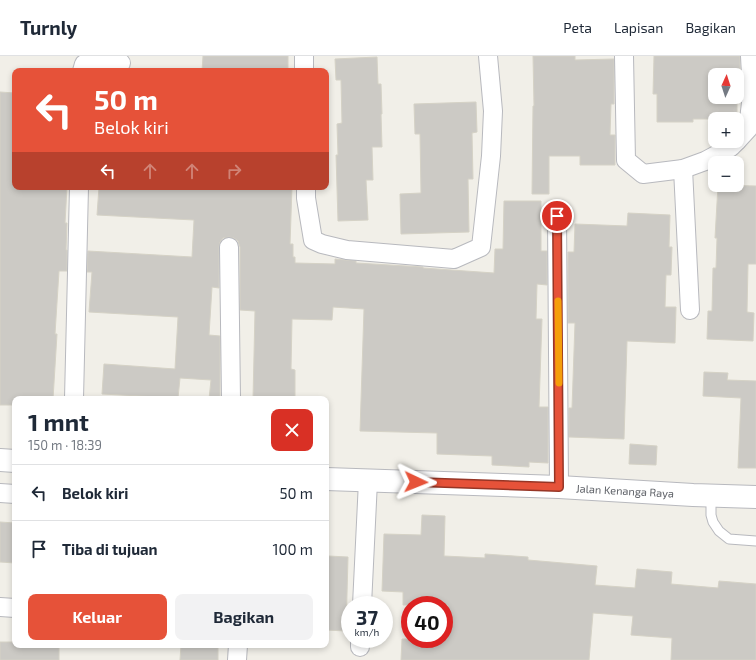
<!DOCTYPE html>
<html lang="id">
<head>
<meta charset="utf-8">
<style>
  body { margin:0; font-family:"Exo 2",sans-serif; background:#f2f2f3; color:#1f2937; height:100vh; display:flex; flex-direction:column; font-size:15px; white-space:nowrap }
  * { box-sizing:border-box; margin:0 }
  p { font-size:13px; color:#747a83 }
  .icon { flex:none; width:22px; height:22px; fill:none; stroke:currentColor; stroke-width:2; stroke-linecap:round; stroke-linejoin:round }
  .map { position:relative; flex:1; overflow:hidden }
  .drawer { position:absolute; left:12px; top:340px; width:317px; height:252px; display:flex; flex-direction:column; background:#fff; border-radius:8px; box-shadow:0 2px 6px #0003 }
  .drawer>* { flex:none }
  .top-card { position:absolute; left:12px; top:12px; width:317px; height:122px; border-radius:8px; box-shadow:0 2px 6px #0003; background:#e65239; color:#fff; overflow:hidden }
  .needle { width:26px; rotate:3deg }
  .tools { position:absolute; left:708px; top:12px; display:grid; gap:8px }
  .tools a { display:grid; place-items:center; width:36px; height:36px; border-radius:8px; background:#fff; box-shadow:0 2px 6px #0003; font-size:20px }
  .speed { position:absolute; left:341px; top:540px; display:flex; gap:8px; font-size:20px; font-weight:700; text-align:center }
  .speed>* { display:grid; place-content:center; width:52px; height:52px; border-radius:50%; background:#fff; box-shadow:0 2px 6px #0003; line-height:1 }
  .speed small { font-size:10px; font-weight:400 }
  .speed .limit { border:6px solid #d22; background:#fff; color:#111 }
  .pin { position:absolute; display:grid; place-items:center; width:34px; height:34px; color:#fff; margin:-17px; border:2px solid #fff; border-radius:50%; box-shadow:0 1px 4px #0007 }
  .me { position:absolute; width:44px; margin:-22px; rotate:92deg; stroke-linejoin:round; filter:drop-shadow(0 0 3px #0008) }
  .turn { display:flex; align-items:center; gap:14px; height:84px; padding:0 16px; font-size:18px }
  .turn .icon { width:52px; height:52px; stroke-width:2.5 }
  .turn b { display:block; font-size:28px; line-height:34px }
  .lanes { display:flex; align-items:center; height:38px; padding:0 16px; background:#0003; justify-content:center; gap:20px; direction:ltr }
  .lanes .off { opacity:.35 }
  .round { display:grid; place-items:center; flex:none; width:42px; height:42px; border-radius:8px; background:#f2f2f3 }
  .overview { display:flex; align-items:center; justify-content:space-between; height:68px; padding:0 16px }
  h1 { font-size:24px; font-weight:700; line-height:30px }
  .primary-button { display:flex; gap:8px; margin-top:auto; padding:8px 16px }
  .primary-button a { flex:1; height:46px; border-radius:8px; background:#e65239; color:#fff; font-size:16px; font-weight:700; line-height:46px; text-align:center }
  .primary-button a+a { background:#f2f2f3; color:#1f2937 }
  ul { padding:0; list-style:none }
  li { display:flex; align-items:center; gap:12px; height:56px; padding:0 16px; border-top:1px solid #e0e1e3 }
  li div { flex:1 }
  li b { display:block; font-size:15px }
  li em { font-style:normal }
  header { display:flex; align-items:center; gap:24px; box-sizing:border-box; height:56px; padding:0 20px; background:#fff; border-bottom:1px solid #e0e1e3 }
  header strong { font-size:19px }
  nav { display:flex; gap:22px; margin-inline-start:auto; font-size:14px }
  .map>svg:first-child { display:block }
  .grass { fill:#c5e7c8 }
  .building { fill:#cccac5; stroke:#d5d2c6; fill-rule:evenodd }
  .lines { fill:none; stroke-linecap:round; stroke-linejoin:round }
  .service-casing { stroke:#b8b9be; stroke-width:11 }
  .minor-casing { stroke:#b8b9be; stroke-width:20 }
  .tertiary-casing { stroke:#b8b9be; stroke-width:24 }
  .service { stroke:#fff; stroke-width:9 }
  .minor { stroke:#fff; stroke-width:18 }
  .tertiary { stroke:#fff; stroke-width:22 }
  .route-casing { stroke:#963525; stroke-width:10 }
  .route { stroke:#e65239; stroke-width:7 }
  .slow { stroke:#f59e0b; stroke-width:7 }
  .labels { text-anchor:middle; stroke-width:4; stroke-linejoin:round; paint-order:stroke }
  .street-label { font-size:11px; fill:#5f6268; stroke:#fff }
</style>
</head>
<body>
<header>
<strong>Turnly</strong>
<nav><a>Peta</a><a>Lapisan</a><a>Bagikan</a></nav>
</header>
<div class="map">
<svg width="756" height="604" viewBox="0 0 756 604">
  <rect width="100%" height="100%" fill="#f1efe8"/>
  <!-- grass -->
  <path class="grass" d="M156,12L187,14V15H156Z"/>
  <!-- building -->
  <g class="building">
    <path d="M203,0H288V15H202Z"/>
    <path d="M533,0H575V4L614,3V48H611L610,79H615V109H580V100H549V138H532L533,50H534Z"/>
    <path d="M654,0H740V29H737V63H693V66H657V38H653ZM715,19H737V41H715Z"/>
    <path d="M377,1L378,28H381L382,58H381L382,91H372L373,124H366L368,164L338,165L336,99H338L337,68L342,67L341,24H336L335,3Z"/>
    <path d="M0,36L15,37V131H67L65,167H67L66,194H67V215H59L55,278H57L53,343H14V349H0Z"/>
    <path d="M476,46L477,76L472,77L473,123H468L469,176L401,178L400,138L421,137L420,78H415L414,48Z"/>
    <path d="M718,129L756,130V208H748L747,256L754,257L753,285L707,283L708,255H712L713,212H716L717,182H715Z"/>
    <path d="M99,131H292L290,188H293V201H295V207L335,208V203L356,205V207L423,211V212L494,217L495,193H503L504,145H541V195H547V229L537,228L536,263H542L539,351H548V407L529,406V411L492,409V400L437,398V377L360,375L364,253L333,251L332,264L292,263L291,313L295,314V343H253L255,255L240,254V191L238,185L234,182L229,181L223,182L220,186L219,191V232L212,231L209,279L220,280V343H209L211,324L180,322L178,342L102,338L104,308L175,313L178,261L89,256L92,216H87L88,195L192,201L194,164L97,159Z"/>
    <path d="M628,157L670,159L669,191H672L671,219H666L665,251H676L675,287L627,285L624,383L569,381V352H572L575,267H568V196H574L575,168L627,170Z"/>
    <path d="M704,316L728,317L727,324L756,325V412H738L741,342L703,340Z"/>
    <path d="M630,388L657,390L656,409L629,408Z"/>
    <path d="M422,459L445,460L444,500L485,502V498L528,501V504L597,510L595,529L635,532L637,513L672,516L671,528L718,532L719,525L756,528V604H671L672,582L631,579L633,560L593,557L589,604H401L402,583H447L448,549H403V536L382,535L384,478L421,479Z"/>
    <path d="M0,466L15,467V507L0,506Z"/>
    <path d="M328,500L348,501L346,575L326,574Z"/>
    <path d="M0,586H15V589H59V604H0Z"/>
    <path d="M181,589H218V604H180Z"/>
  </g>
  <g class="lines">
    <defs>
      <path id="service" d="M711,440V459L713,466L719,475L729,483L756,485"/>
      <g id="minor">
        <path d="M304,0V15"/>
        <path d="M624,0L626,104L643,118L683,113L705,105L731,91L737,85"/>
        <path d="M82,15L84,8L89,6L121,7"/>
        <path d="M737,85L748,73L752,38L750,0"/>
        <path d="M683,113L690,254"/>
        <path d="M306,131V142L313,184L322,188L347,194L454,203L481,191L491,100L493,55L488,0"/>
        <path d="M557,160L559,431"/>
        <path d="M229,191L231,343"/>
        <path d="M74,343L79,131"/>
        <path d="M0,437L15,438"/>
        <path d="M362,549L368,425"/>
        <path d="M0,551L15,552"/>
        <path d="M360,591V583"/>
        <path d="M237,604L238,589"/>
      </g>
      <g id="tertiary">
        <path d="M0,404L15,405"/>
        <path d="M326,423L559,431L693,439L756,441"/>
      </g>
    </defs>
    <!-- service casing -->
    <use href="#service" class="service-casing"/>
    <!-- minor casing -->
    <use href="#minor" class="minor-casing"/>
    <!-- tertiary casing -->
    <use href="#tertiary" class="tertiary-casing"/>
    <!-- service -->
    <use href="#service" class="service"/>
    <!-- minor -->
    <use href="#minor" class="minor"/>
    <!-- tertiary -->
    <use href="#tertiary" class="tertiary"/>
  </g>
  <g class="lines">
    <defs>
      <path id="route" d="M416,426L559,431L557,160"/>
    </defs>
    <!-- route casing -->
    <use href="#route" class="route-casing"/>
    <!-- route -->
    <use href="#route" class="route"/>
    <!-- slow -->
    <path class="slow" d="M558,245L559,327"/>
  </g>
  <g class="labels">
    <!-- street labels -->
    <g class="street-label">
      <text transform="translate(625 435) rotate(3)" y="4">Jalan Kenanga Raya</text>
    </g>
  </g>
</svg>
<div class="tools">
<a><svg class="needle" viewBox="-14 -14 28 28"><path d="M0-13l5 13h-10z" fill="#e53935"/><path d="M0 13l5-13h-10z" fill="#747a83"/></svg></a>
<a>+</a>
<a>−</a>
</div>
<div class="speed"><div>37<small>km/h</small></div><div class="limit">40</div></div>
<div class="pin" style="left:557px;top:160px;background:#d93025"><svg class="icon" aria-label="arrive" viewBox="0 0 24 24"><path d="M6 21V4h12l-3 4 3 4H6"/></svg></div>
<svg class="me" style="left:416px;top:426px" viewBox="-20 -20 40 40"><path d="M0-17L14 15 0 8-14 15z" fill="#e65239" stroke="#fff" stroke-width="4"/></svg>
<div class="top-card">
<div class="turn"><svg class="icon" aria-label="left" viewBox="0 0 24 24"><path d="M17 20v-9H6M10 6l-5 5 5 5"/></svg><div><b>50 m</b>Belok kiri</div></div>
<div class="lanes"><svg class="icon" aria-label="left" viewBox="0 0 24 24"><path d="M17 20v-9H6M10 6l-5 5 5 5"/></svg><svg class="icon off" aria-label="ahead" viewBox="0 0 24 24"><path d="M12 20V5M6 11l6-6 6 6"/></svg><svg class="icon off" aria-label="ahead" viewBox="0 0 24 24"><path d="M12 20V5M6 11l6-6 6 6"/></svg><svg class="icon off" aria-label="right" viewBox="0 0 24 24"><path d="M7 20v-9h11M14 6l5 5-5 5"/></svg></div>
</div>
<section class="drawer">
<div class="overview"><div><h1>1 mnt</h1><p>150 m · 18:39</p></div><a class="round" style="background:#d93025;color:#fff"><svg class="icon" aria-label="close" viewBox="0 0 24 24"><path d="M6 6l12 12M18 6L6 18"/></svg></a></div>
<ul>
<li><svg class="icon" aria-label="left" viewBox="0 0 24 24"><path d="M17 20v-9H6M10 6l-5 5 5 5"/></svg><div><b>Belok kiri</b></div><em>50 m</em></li>
<li><svg class="icon" aria-label="arrive" viewBox="0 0 24 24"><path d="M6 21V4h12l-3 4 3 4H6"/></svg><div><b>Tiba di tujuan</b></div><em>100 m</em></li>
</ul>
<div class="primary-button"><a>Keluar</a><a>Bagikan</a></div>
</section>
</div>
</body>
</html>
